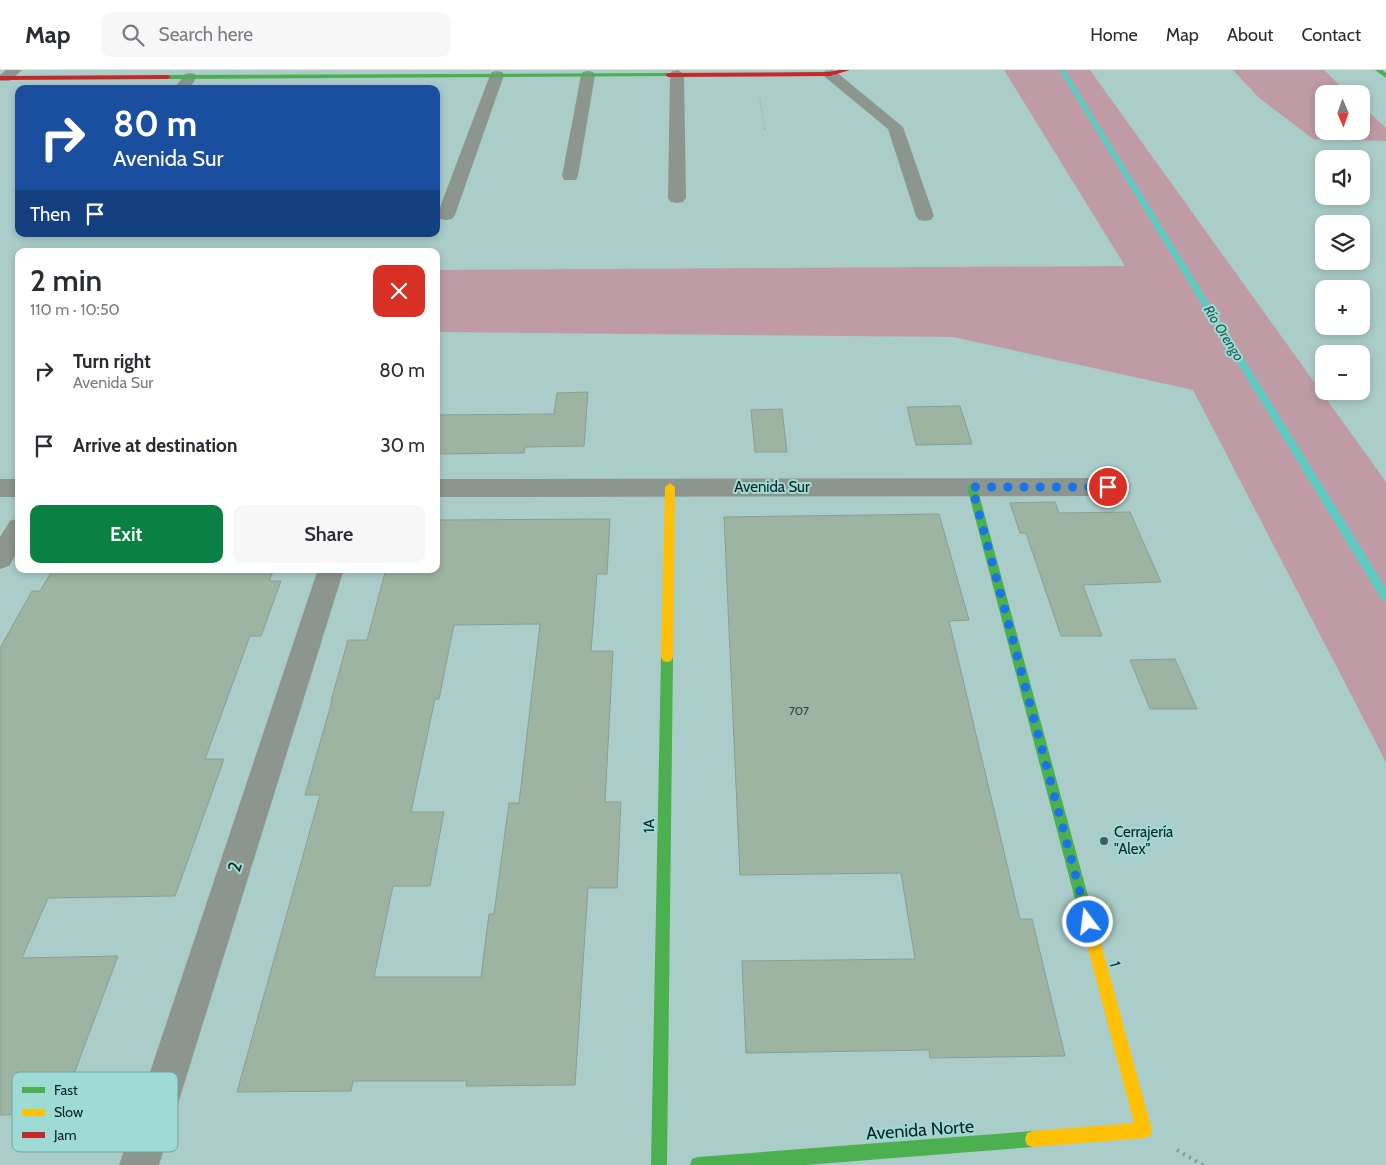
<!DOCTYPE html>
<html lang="en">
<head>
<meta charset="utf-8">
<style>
  body { margin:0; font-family:Cabin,sans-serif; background:#f7f7f7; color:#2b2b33; height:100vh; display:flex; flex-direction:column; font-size:19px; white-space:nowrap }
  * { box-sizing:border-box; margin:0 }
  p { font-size:16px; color:#7c7c81 }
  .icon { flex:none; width:28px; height:28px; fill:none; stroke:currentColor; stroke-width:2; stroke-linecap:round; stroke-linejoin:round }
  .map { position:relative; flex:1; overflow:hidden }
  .drawer { position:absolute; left:15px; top:178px; width:425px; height:325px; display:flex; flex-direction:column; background:#fff; border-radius:10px; box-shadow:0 2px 8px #0003 }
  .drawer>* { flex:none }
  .hud { position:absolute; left:15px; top:15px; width:425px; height:152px; border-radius:10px; box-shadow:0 2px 8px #0003; background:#1a4fa0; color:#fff; overflow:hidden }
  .needle { width:32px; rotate:178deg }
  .controls { position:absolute; left:1315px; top:15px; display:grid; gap:10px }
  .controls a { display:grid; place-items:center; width:55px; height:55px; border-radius:10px; background:#fff; box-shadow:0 2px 8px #0003; font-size:25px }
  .pin { position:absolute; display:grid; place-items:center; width:42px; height:42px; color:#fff; margin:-21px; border:2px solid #fff; border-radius:50%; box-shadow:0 1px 5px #0007 }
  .me { position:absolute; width:55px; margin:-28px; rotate:345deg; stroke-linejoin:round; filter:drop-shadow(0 0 4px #0008) }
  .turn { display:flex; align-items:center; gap:18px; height:105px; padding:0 15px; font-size:22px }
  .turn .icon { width:65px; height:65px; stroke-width:2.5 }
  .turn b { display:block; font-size:35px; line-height:42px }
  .then { display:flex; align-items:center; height:48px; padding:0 15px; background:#0003; gap:10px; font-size:19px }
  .round { display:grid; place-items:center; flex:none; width:52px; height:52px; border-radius:10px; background:#f7f7f7 }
  .headline { display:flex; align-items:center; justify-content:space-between; height:85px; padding:0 15px }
  h1 { font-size:30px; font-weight:600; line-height:38px }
  .cta { display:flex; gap:10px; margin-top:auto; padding:10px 15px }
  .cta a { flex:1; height:58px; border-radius:10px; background:#0b8043; color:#fff; font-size:20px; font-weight:600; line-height:58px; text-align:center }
  .cta a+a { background:#f7f7f7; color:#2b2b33 }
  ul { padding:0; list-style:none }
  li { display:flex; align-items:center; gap:15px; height:75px; padding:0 15px }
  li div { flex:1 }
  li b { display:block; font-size:19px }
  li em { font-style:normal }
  header { display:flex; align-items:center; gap:30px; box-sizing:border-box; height:70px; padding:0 25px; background:#fff; border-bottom:1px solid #e1e1e2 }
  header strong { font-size:24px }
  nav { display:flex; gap:28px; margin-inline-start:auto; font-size:18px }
  .search { width:350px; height:45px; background:#f7f7f7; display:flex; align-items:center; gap:12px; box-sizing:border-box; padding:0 18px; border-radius:10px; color:#7c7c81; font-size:19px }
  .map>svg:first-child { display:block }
  .forest { fill:#bf9ca5 }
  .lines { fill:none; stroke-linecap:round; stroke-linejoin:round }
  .stream { fill:#5fcac1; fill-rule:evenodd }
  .building { fill:#9eb4a2; stroke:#8b9e94; fill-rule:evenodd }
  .path-far1 { stroke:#879690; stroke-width:2; stroke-dasharray:0.5 2.5; stroke-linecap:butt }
  .path { stroke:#879690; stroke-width:4; stroke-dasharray:2 5; stroke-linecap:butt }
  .street { fill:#8c958e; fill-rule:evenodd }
  .fast { fill:#4caf50; fill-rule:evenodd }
  .slow { fill:#ffc107; fill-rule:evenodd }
  .jam { fill:#c62828; fill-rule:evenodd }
  .route { stroke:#1a73e8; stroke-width:9; stroke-dasharray:0 16.2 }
  .poi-dot { fill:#425e5c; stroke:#9ddbd4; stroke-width:2 }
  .labels { text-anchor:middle; stroke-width:4; stroke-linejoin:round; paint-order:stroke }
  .number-label { font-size:12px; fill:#2f4741 }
  .far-water-label { font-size:14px; font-style:italic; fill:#245b56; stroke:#9ddbd4 }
  .street-label { font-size:15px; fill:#0a2321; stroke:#9ddbd4 }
  .poi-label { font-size:15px; fill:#0a2321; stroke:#9ddbd4; text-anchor:start }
  .near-street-label { font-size:18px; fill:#0a2321; stroke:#9ddbd4 }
  .key { fill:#9ddbd4; stroke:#71a49e; stroke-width:1 }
  .key-label { font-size:14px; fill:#0a2321 }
</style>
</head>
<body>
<header>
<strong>Map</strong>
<div class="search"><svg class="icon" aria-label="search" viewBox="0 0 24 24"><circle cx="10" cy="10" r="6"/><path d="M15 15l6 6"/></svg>Search here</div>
<nav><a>Home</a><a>Map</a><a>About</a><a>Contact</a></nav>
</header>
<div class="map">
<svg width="1386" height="1095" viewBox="0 0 1386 1095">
  <rect width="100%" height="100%" fill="#abcdc9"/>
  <!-- forest -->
  <g class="forest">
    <path d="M1004,0H1090L1386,412V692L1193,320L953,267L436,262V200L1125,196Z"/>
    <path d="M1233,0H1324L1349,24H1324V61H1361V35L1386,58V71L1313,69L1259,28Z"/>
  </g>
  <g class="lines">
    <!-- stream -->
    <path class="stream" d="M1059,0H1065L1386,518V531L1382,530Z"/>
  </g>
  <!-- building -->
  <g class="building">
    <path d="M588,322L584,376L525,377L524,383L436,384V345L554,344L557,323Z"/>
    <path d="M960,336L972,374L916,375L907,337Z"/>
    <path d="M782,339L787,382H755L751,340Z"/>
    <path d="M1055,432L1059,443L1130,442L1161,512L1083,515L1102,566H1061L1026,463H1020L1010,433Z"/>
    <path d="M939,444L969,550L949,551L1020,849H1032L1065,986L930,988L929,980L746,983L742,891L915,889L901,803L740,805L724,447Z"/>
    <path d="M610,449L607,504H597L591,581H613L605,732H621L617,818H588L575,1015L466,1016L467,1011H353L351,1021L237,1022L320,725H305L332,631H331L348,570H367L386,499H436V450ZM540,554L519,733H509L494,844H489L481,907H374L393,816H430L444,742H411L435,629H439L454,555Z"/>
    <path d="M53,499H274L269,511H281L261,566H250L205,689H224L175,826L48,828L22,888L118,886L59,1044L0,1045V578L32,521H40Z"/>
    <path d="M1175,589L1197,639H1150L1130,590Z"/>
  </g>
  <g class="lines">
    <!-- path-far1 -->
    <path class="path-far1" d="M760,29L765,60"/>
    <!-- path -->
    <path class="path" d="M1177,1080L1203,1095"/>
    <!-- street -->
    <g class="street">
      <path d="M6,0H22L10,11H0V5Z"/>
      <path d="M678,0L684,4L686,128L683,132L677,133L671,132L668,128L670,4L672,1Z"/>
      <path d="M831,0L835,1L903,57L934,146L931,150L925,151L919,150L916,146L888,59L825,7L823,4L825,1Z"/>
      <path d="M497,1L502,2L504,5L455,145L452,149L446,150L440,149L437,145L490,5L492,2Z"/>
      <path d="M588,1L593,2L595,5L578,106L576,110H564L562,106L581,5L583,2Z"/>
      <path d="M190,3L195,4L197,7L189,19H174L185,4Z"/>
      <path d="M1108,408L1117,411L1120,417L1117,423L1108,426L436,427V409Z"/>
      <rect x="0" y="409" width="19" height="18"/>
      <path d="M19,448V480L9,496L0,499V467L10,451Z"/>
      <path d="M318,499H344L159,1095H119Z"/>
    </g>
    <!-- fast -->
    <g class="fast">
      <path d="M1375,0H1382L1386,3V8Z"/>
      <path d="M668,3L671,5L670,6L168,9L165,7L168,5Z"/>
      <path d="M972,413L977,417L1095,852L1093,857L1088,859L1083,857L1081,852L967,417Z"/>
      <path d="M667,582L671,583L673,587L667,1095H651L661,587L663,583Z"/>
      <path d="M1033,1061L1039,1063L1041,1069L1039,1075L1033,1077L805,1095H690L692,1089L698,1087Z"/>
    </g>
    <!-- slow -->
    <g class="slow">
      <path d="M670,413L675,417L673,587L671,591L667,592L663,591L661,587L665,417Z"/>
      <path d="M1088,845L1093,847L1095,852L1152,1060L1150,1066L1144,1068L1033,1077L1027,1075L1025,1069L1027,1063L1033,1061L1134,1053L1081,852L1083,847Z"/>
    </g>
    <!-- jam -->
    <g class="jam">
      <path d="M839,0H850L830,6L668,7L665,5L668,3L830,2Z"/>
      <path d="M0,6L168,5L171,7L168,9L0,10Z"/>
    </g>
  </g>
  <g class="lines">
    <!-- route -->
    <path class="route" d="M1088,852L972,417H1108"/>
  </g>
  <!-- markers -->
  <circle class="poi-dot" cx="1104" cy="771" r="5"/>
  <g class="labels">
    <!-- number labels -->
    <g class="number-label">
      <text x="799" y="645">707</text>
    </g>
    <!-- far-water labels -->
    <g class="far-water-label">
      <text transform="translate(1224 263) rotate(58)" y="5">Río Orengo</text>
    </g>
    <!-- street labels -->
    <g class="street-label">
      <text x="772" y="422">Avenida Sur</text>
      <text transform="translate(649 756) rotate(-89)" y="5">1A</text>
      <text transform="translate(1115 894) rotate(75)" y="5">1</text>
    </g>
    <!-- poi labels -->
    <g class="poi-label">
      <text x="1114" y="767">Cerrajería<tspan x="1114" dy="17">"Alex"</tspan></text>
    </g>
    <!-- near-street labels -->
    <g class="near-street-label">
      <text transform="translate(235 797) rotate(-72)" y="6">2</text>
      <text transform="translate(920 1060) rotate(-4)" y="6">Avenida Norte</text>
    </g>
  </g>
  <!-- legend -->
  <rect x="12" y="1002" width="166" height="80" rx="8" class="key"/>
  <rect x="22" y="1017" width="23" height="6" fill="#4caf50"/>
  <rect x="22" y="1039" width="23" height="7" fill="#ffc107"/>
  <rect x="22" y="1062" width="23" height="6" fill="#c62828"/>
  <g class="key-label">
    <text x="54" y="1025">Fast</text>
    <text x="54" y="1047">Slow</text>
    <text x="54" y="1070">Jam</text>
  </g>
</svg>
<div class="controls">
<a><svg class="needle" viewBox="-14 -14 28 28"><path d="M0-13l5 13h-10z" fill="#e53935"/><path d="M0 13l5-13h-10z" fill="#7c7c81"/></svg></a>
<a><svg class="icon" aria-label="sound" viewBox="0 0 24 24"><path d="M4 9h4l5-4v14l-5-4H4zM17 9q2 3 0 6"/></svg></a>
<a><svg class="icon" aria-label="layers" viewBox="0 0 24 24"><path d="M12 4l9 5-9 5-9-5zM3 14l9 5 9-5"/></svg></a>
<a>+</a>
<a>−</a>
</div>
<div class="pin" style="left:1108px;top:417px;background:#d93025"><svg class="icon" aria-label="arrive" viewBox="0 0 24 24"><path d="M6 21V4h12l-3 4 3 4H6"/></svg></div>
<svg class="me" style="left:1088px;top:852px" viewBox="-20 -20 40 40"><circle r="17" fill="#1a73e8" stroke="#fff" stroke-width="3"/><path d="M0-11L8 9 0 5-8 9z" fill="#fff"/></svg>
<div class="hud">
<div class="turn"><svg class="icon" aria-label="right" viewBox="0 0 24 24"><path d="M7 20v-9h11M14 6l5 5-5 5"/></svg><div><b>80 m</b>Avenida Sur</div></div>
<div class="then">Then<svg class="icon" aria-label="arrive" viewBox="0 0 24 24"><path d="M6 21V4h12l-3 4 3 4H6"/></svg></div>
</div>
<section class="drawer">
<div class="headline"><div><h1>2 min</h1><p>110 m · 10:50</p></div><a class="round" style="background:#d93025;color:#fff"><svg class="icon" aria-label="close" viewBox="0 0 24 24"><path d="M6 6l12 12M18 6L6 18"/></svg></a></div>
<ul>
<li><svg class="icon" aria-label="right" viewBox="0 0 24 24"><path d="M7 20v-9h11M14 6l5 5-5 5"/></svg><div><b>Turn right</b><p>Avenida Sur</p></div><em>80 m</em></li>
<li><svg class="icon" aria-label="arrive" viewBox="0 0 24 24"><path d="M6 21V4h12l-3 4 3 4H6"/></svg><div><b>Arrive at destination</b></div><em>30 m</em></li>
</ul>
<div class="cta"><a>Exit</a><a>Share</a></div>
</section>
</div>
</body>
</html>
